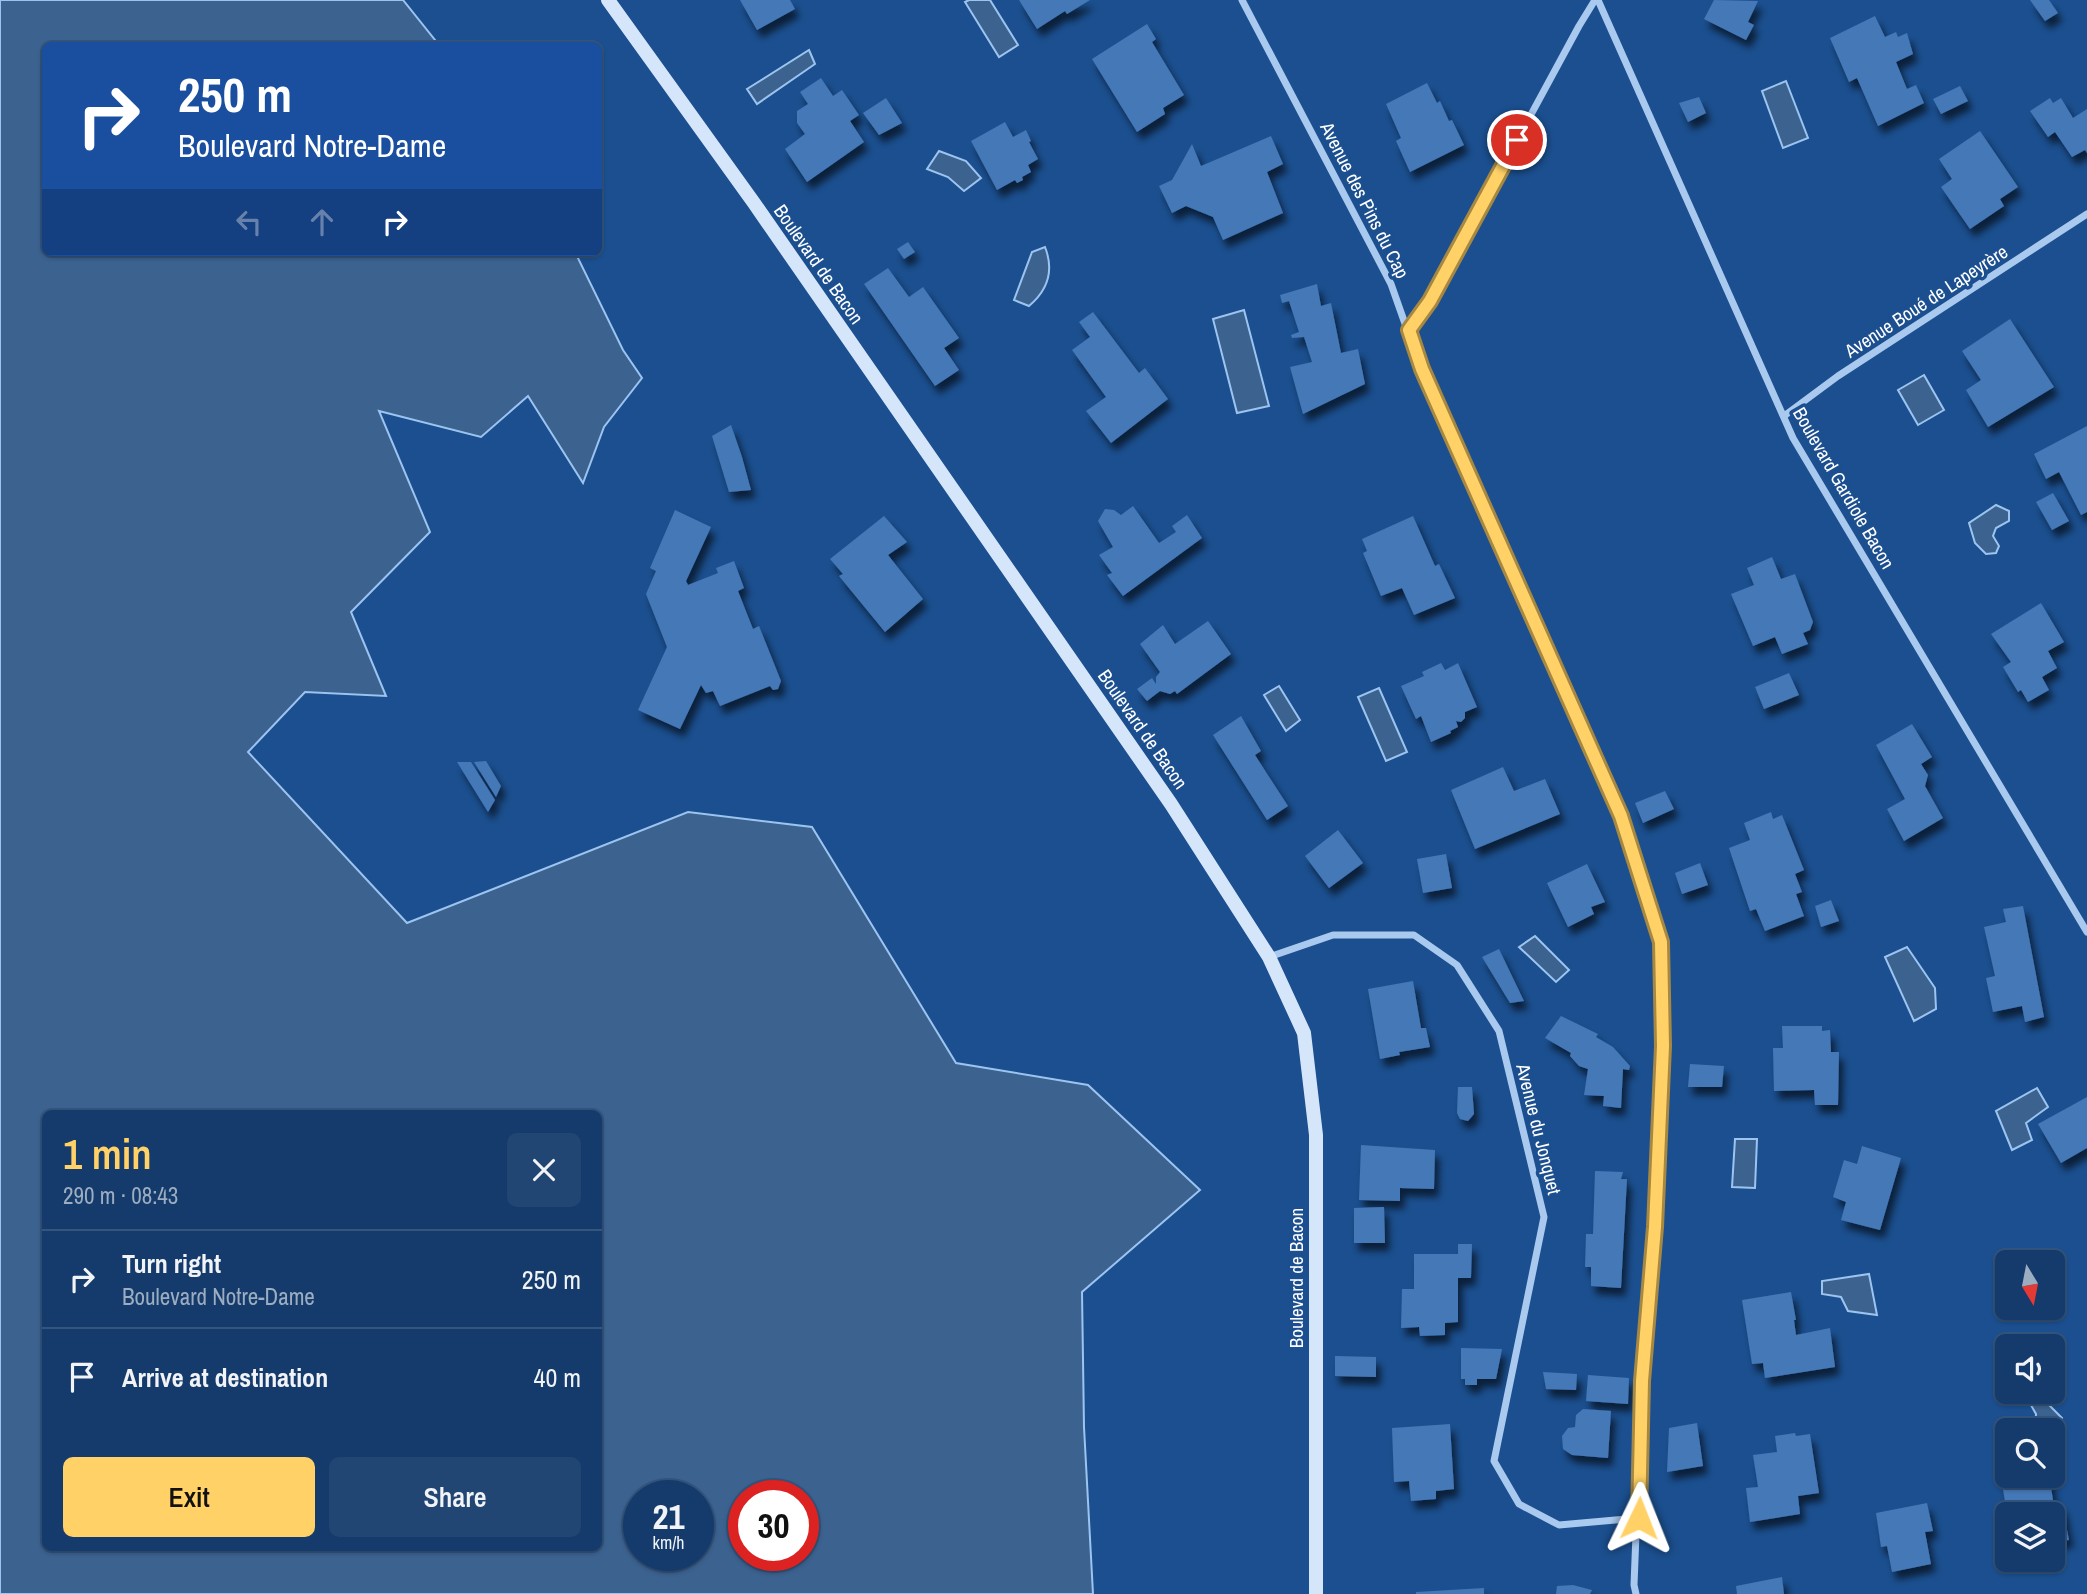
<!DOCTYPE html>
<html lang="en">
<head>
<meta charset="utf-8">
<style>
  body { margin:0; font-family:"Archivo Narrow",sans-serif; background:#214673; color:#f1f3f6; height:100vh; display:flex; flex-direction:column; font-size:26px; white-space:nowrap }
  * { box-sizing:border-box; margin:0 }
  p { font-size:23px; color:#9dadc1 }
  .icon { flex:none; width:38px; height:38px; fill:none; stroke:currentColor; stroke-width:2; stroke-linecap:round; stroke-linejoin:round }
  .map { position:relative; flex:1; overflow:hidden }
  .panel { position:absolute; left:42px; top:1110px; width:560px; height:441px; display:flex; flex-direction:column; background:#143b6b; border-radius:10px; box-shadow:0 2px 5px #0004,0 0 0 2px #33557e }
  .panel>* { flex:none }
  .top-card { position:absolute; left:42px; top:42px; width:560px; height:214px; border-radius:10px; box-shadow:0 2px 5px #0004,0 0 0 2px #33557e; background:#1a4fa0; color:#fff; overflow:hidden }
  .needle { width:46px; rotate:170deg }
  .controls { position:absolute; left:1995px; top:1250px; display:grid; gap:14px }
  .controls a { display:grid; place-items:center; width:70px; height:70px; border-radius:10px; background:#143b6b; box-shadow:0 2px 5px #0004,0 0 0 2px #33557e; font-size:35px }
  .speed { position:absolute; left:623px; top:1480px; display:flex; gap:14px; font-size:35px; font-weight:700; text-align:center }
  .speed>* { display:grid; place-content:center; width:91px; height:91px; border-radius:50%; background:#143b6b; box-shadow:0 2px 5px #0004,0 0 0 2px #33557e; line-height:1 }
  .speed small { font-size:18px; font-weight:400 }
  .speed .limit { border:10px solid #d22; background:#fff; color:#111 }
  .pin { position:absolute; display:grid; place-items:center; width:60px; height:60px; color:#fff; margin:-30px; border:4px solid #fff; border-radius:50%; box-shadow:0 2px 7px #0007 }
  .me { position:absolute; width:77px; margin:-38px; rotate:2deg; stroke-linejoin:round; filter:drop-shadow(0 0 5px #0008) }
  .turn { display:flex; align-items:center; gap:24px; height:147px; padding:0 21px; font-size:32px }
  .turn .icon { width:91px; height:91px; stroke-width:2.5 }
  .turn b { display:block; font-size:49px; line-height:60px }
  .lanes { display:flex; align-items:center; height:66px; padding:0 21px; background:#0003; justify-content:center; gap:35px; direction:ltr }
  .lanes .off { opacity:.35 }
  .round { display:grid; place-items:center; flex:none; width:74px; height:74px; border-radius:10px; background:#214673 }
  .headline { display:flex; align-items:center; justify-content:space-between; height:119px; padding:0 21px }
  h1 { font-size:42px; font-weight:600; line-height:52px; color:#ffd166 }
  .action { display:flex; gap:14px; margin-top:auto; padding:14px 21px }
  .action a { flex:1; height:80px; border-radius:10px; background:#ffd166; color:#111; font-size:28px; font-weight:600; line-height:80px; text-align:center }
  .action a+a { background:#214673; color:#f1f3f6 }
  ul { padding:0; list-style:none }
  li { display:flex; align-items:center; gap:21px; height:98px; padding:0 21px; border-top:2px solid #33557e }
  li div { flex:1 }
  li b { display:block; font-size:26px }
  li em { font-style:normal }
  .map>svg:first-child { display:block }
  .water { fill:#3c6290; stroke:#9cc4f0; stroke-width:2; fill-rule:evenodd }
  .building { fill:#4478b7; filter:url(#shadow) }
  .lines { fill:none; stroke-linecap:round; stroke-linejoin:round }
  .street { stroke:#a9c9ee; stroke-width:7 }
  .secondary { stroke:#d6e6fa; stroke-width:14 }
  .route-casing { stroke:#a68842; stroke-width:18 }
  .route { stroke:#ffd166; stroke-width:12 }
  .labels { text-anchor:middle; stroke-width:7; stroke-linejoin:round; paint-order:stroke }
  .street-label { font-size:19px; fill:#fff; stroke:#1b4f8f }
</style>
</head>
<body>
<div class="map">
<svg width="2087" height="1594" viewBox="0 0 2087 1594">
  <defs>
    <filter id="shadow"><feDropShadow dx="4.5" dy="8" stdDeviation="3.5" flood-color="#0009"/></filter>
  </defs>
  <rect width="100%" height="100%" fill="#1b4f8f"/>
  <!-- water -->
  <g class="water">
    <path d="M0,0H403L439,45L46,46V252H575L623,350L642,378L604,427L583,483L528,396L481,437L379,411L430,532L351,612L386,696L305,692L248,752L407,923L688,812L812,827L956,1063L1088,1085L1200,1190L1082,1292L1084,1427L1093,1594H0ZM46,1113H598V1547H46ZM639,1496H698V1556H639ZM744,1496H803V1556H744Z"/>
    <path d="M969,0H990L1018,45L999,57L965,2Z"/>
    <path d="M809,50L815,64L757,104L747,89Z"/>
    <path d="M1786,81L1808,138L1783,148L1762,91Z"/>
    <path d="M939,151L966,161L981,178L964,191L948,177L927,169Z"/>
    <path d="M1045,247C1054,270 1048,290 1029,306L1014,300L1032,252Z"/>
    <path d="M1244,310L1269,406L1237,413L1213,319Z"/>
    <path d="M1924,375L1944,410L1918,425L1898,390Z"/>
    <path d="M1996,505L2009,511V521L1996,528L1993,536L1999,546L1996,553L1986,554L1975,543L1969,523Z"/>
    <path d="M1279,686L1300,720L1286,731L1264,695Z"/>
    <path d="M1379,688L1407,752L1386,761L1358,697Z"/>
    <path d="M1535,936L1569,970L1556,982L1519,947Z"/>
    <path d="M1907,947L1935,988L1936,1009L1914,1021L1885,957Z"/>
    <path d="M2037,1088L2048,1107L2026,1123L2032,1140L2012,1150L1996,1111Z"/>
    <path d="M1735,1139H1757L1755,1188L1732,1187Z"/>
    <path d="M1869,1274L1877,1315L1848,1311L1841,1297L1822,1294V1281Z"/>
    <path d="M2023,1391H2045L2049,1405L2062,1418L2057,1432L2053,1434V1430H2037L2035,1427L2036,1414Z"/>
  </g>
  <!-- building -->
  <g class="building">
    <path d="M740,0H790L795,9L757,30Z"/>
    <path d="M1019,0H1090L1067,14L1065,11L1037,29Z"/>
    <path d="M1714,0L1758,1L1748,22L1754,25L1746,40L1704,19Z"/>
    <path d="M2030,0H2049L2058,13L2045,21Z"/>
    <path d="M1875,16L1885,37L1896,32L1898,37L1907,33L1913,54L1896,62L1907,89L1916,85L1924,103L1878,126L1857,78L1849,82L1830,38Z"/>
    <path d="M1147,24L1156,39L1152,42L1184,95L1163,108L1165,114L1137,132L1092,59Z"/>
    <path d="M821,78L833,96L842,90L859,115L850,121L864,142L807,182L785,149L805,134L797,123V111L808,104L800,92Z"/>
    <path d="M1427,83L1437,103L1440,101L1449,121L1452,120L1464,145L1410,172L1396,141L1401,138L1386,104Z"/>
    <path d="M1960,86L1968,101L1941,114L1933,99Z"/>
    <path d="M1699,97L1706,113L1688,122L1679,103Z"/>
    <path d="M886,98L902,123L879,135L863,113Z"/>
    <path d="M2050,98L2053,103L2061,98L2073,118L2087,109V153L2085,150L2072,157L2055,132L2048,137L2030,111Z"/>
    <path d="M1005,122L1013,137L1026,130L1031,141L1029,142L1038,159L1028,165L1031,172L1022,177L1023,180L1017,183L1015,180L997,190L971,141Z"/>
    <path d="M1980,131L2018,187L2000,199L2004,206L1970,229L1941,187L1952,179L1939,159Z"/>
    <path d="M1271,136L1283,164L1267,172L1283,213L1223,240L1213,217L1186,206L1172,213L1159,186L1172,180L1192,144L1201,166Z"/>
    <path d="M908,242L915,252L904,259L897,249Z"/>
    <path d="M888,268L909,297L923,287L959,338L944,348L959,370L935,386L864,284Z"/>
    <path d="M1317,284L1321,306L1331,303L1341,353L1358,349L1365,384L1303,414L1290,367L1312,362L1304,337L1292,338L1291,335L1299,332L1289,301L1282,303L1280,295Z"/>
    <path d="M1093,312L1139,373L1145,368L1168,399L1111,443L1086,411L1106,397L1072,350L1090,337L1079,322Z"/>
    <path d="M2010,319L2054,387L1988,427L1966,390L1981,380L1962,351Z"/>
    <path d="M731,425L742,457L751,490L729,492L712,436Z"/>
    <path d="M2087,426V512L2081,515L2059,472L2046,479L2034,454Z"/>
    <path d="M2053,493L2069,521L2052,530L2036,502Z"/>
    <path d="M1133,506L1159,543L1176,532L1172,526L1187,515L1202,538L1123,596L1107,575L1112,573L1099,555L1113,547L1098,521L1105,509L1114,510L1121,515Z"/>
    <path d="M675,510L711,527L686,581L688,585L718,573L716,568L734,561L744,588L738,591L753,629L759,626L781,681L778,689L773,690L770,686L720,706L713,691L706,693L701,685L680,729L638,710L667,647L646,594L656,571L650,568Z"/>
    <path d="M884,516L907,542L888,555L923,599L885,632L839,576L843,574L830,559Z"/>
    <path d="M1413,516L1435,566L1439,564L1455,598L1414,615L1402,588L1381,596L1363,553L1367,551L1362,539Z"/>
    <path d="M1772,557L1781,579L1795,574L1813,622L1810,630L1803,633L1808,644L1782,654L1775,637L1753,646L1731,594L1754,585L1747,568Z"/>
    <path d="M2041,603L2064,642L2048,651L2057,668L2042,677L2049,690L2028,702L2021,690L2018,692L2003,667L2011,662L1991,634Z"/>
    <path d="M1208,621L1231,654L1177,694L1175,691L1170,694L1160,691L1147,701L1137,689L1152,678L1156,684V677L1160,672L1140,644L1163,625L1175,644Z"/>
    <path d="M1441,663L1445,670L1458,663L1477,707L1465,712V718L1461,722L1456,721L1458,727L1450,731L1451,733L1431,742L1421,716L1416,719L1401,686L1424,676L1422,672Z"/>
    <path d="M1789,673L1799,695L1764,709L1755,687Z"/>
    <path d="M1241,716L1261,751L1255,755L1288,806L1267,820L1213,735Z"/>
    <path d="M1912,724L1932,757L1921,764L1928,775L1925,786L1943,818L1904,841L1887,809L1905,799L1876,745Z"/>
    <path d="M486,761L501,786L496,797L474,762Z"/>
    <path d="M457,762H471L495,800L488,812Z"/>
    <path d="M1503,767L1514,791L1545,779L1560,814L1475,849L1451,790Z"/>
    <path d="M1665,791L1674,809L1643,823L1635,803Z"/>
    <path d="M1771,812L1773,819L1782,815L1804,870L1795,874L1802,892L1796,894L1804,916L1765,931L1756,909L1750,911L1729,848L1750,840L1744,823Z"/>
    <path d="M1338,830L1363,863L1329,888L1305,856Z"/>
    <path d="M1446,854L1452,888L1423,893L1417,859Z"/>
    <path d="M1700,863L1708,885L1682,894L1675,873Z"/>
    <path d="M1587,864L1605,902L1591,907L1594,914L1568,927L1547,883Z"/>
    <path d="M1831,900L1839,921L1821,927L1815,906Z"/>
    <path d="M2023,906L2044,1017L2025,1022L2022,1006L1993,1012L1986,978L1995,976L1984,927L2006,922L2003,909Z"/>
    <path d="M1499,949L1524,1001L1510,1003L1482,957Z"/>
    <path d="M1413,981L1421,1028H1426L1430,1047L1399,1052L1400,1055L1380,1059L1368,989Z"/>
    <path d="M1561,1016L1598,1034L1596,1037L1613,1047L1630,1066L1629,1070L1623,1069L1621,1108L1603,1106L1604,1096L1584,1095L1588,1069L1579,1066L1570,1056L1571,1053L1545,1038Z"/>
    <path d="M1782,1026H1822V1031L1830,1030L1831,1052H1839L1838,1105H1815L1814,1090L1774,1091L1773,1048H1783Z"/>
    <path d="M1690,1064L1724,1066L1722,1087H1688Z"/>
    <path d="M1458,1087H1472L1474,1114L1468,1121L1460,1119L1457,1113Z"/>
    <path d="M2087,1097V1148L2061,1163L2038,1124Z"/>
    <path d="M1361,1145L1435,1150L1434,1189L1400,1188V1201L1359,1200Z"/>
    <path d="M1862,1146L1901,1158L1880,1230L1841,1220L1846,1202L1833,1197L1844,1160L1857,1164Z"/>
    <path d="M1595,1171L1623,1172L1621,1179H1627L1621,1288L1591,1286V1267H1585L1586,1234H1593Z"/>
    <path d="M1384,1207L1385,1243H1354V1208Z"/>
    <path d="M1458,1244H1472L1471,1278H1458V1322L1445,1323V1335L1420,1336L1419,1327L1401,1328L1402,1289H1414V1254H1458Z"/>
    <path d="M1791,1292L1796,1320H1794L1796,1335L1830,1328L1835,1367L1765,1378L1763,1363L1752,1364L1742,1300Z"/>
    <path d="M1461,1348L1502,1349L1496,1379H1477V1385H1465V1379H1461Z"/>
    <path d="M1335,1356L1376,1357V1377L1335,1376Z"/>
    <path d="M1543,1372L1577,1374L1576,1390L1546,1389Z"/>
    <path d="M1588,1375L1629,1378L1628,1404L1586,1401Z"/>
    <path d="M1583,1409L1611,1411L1608,1458L1572,1455L1563,1449L1562,1436L1568,1428L1575,1427L1576,1415Z"/>
    <path d="M1697,1423L1703,1466L1667,1472L1669,1428Z"/>
    <path d="M1450,1424L1454,1489L1436,1491V1499L1411,1501L1409,1481L1394,1482L1392,1428Z"/>
    <path d="M1795,1433L1796,1436L1810,1434L1819,1493L1798,1496L1800,1514L1750,1522L1746,1488L1758,1487L1753,1455L1777,1452L1775,1436Z"/>
    <path d="M2010,1475H2049L2054,1506L2062,1505L2069,1540L2053,1542V1514H2007L2001,1477Z"/>
    <path d="M1927,1503L1933,1531L1925,1532L1931,1564L1892,1572L1887,1546L1881,1547L1876,1513Z"/>
    <path d="M2007,1514V1534L2001,1535L1997,1515Z"/>
    <path d="M1782,1577L1784,1594H1737L1736,1586Z"/>
    <path d="M1573,1585L1592,1590L1590,1594H1556L1557,1586Z"/>
    <path d="M1484,1588V1594H1416V1592Z"/>
  </g>
  <g class="lines">
    <!-- street -->
    <g class="street">
      <path d="M1242,0L1391,284L1421,369L1621,816L1661,942L1663,1046L1655,1227L1642,1381L1634,1585L1636,1594"/>
      <path d="M1598,0L1793,438L2087,932"/>
      <path d="M1409,330L1430,301L1579,26L1595,0"/>
      <path d="M1784,416L1838,376L2087,214"/>
      <path d="M1269,957L1333,935H1414L1457,965L1499,1031L1544,1217L1494,1461L1519,1504L1559,1525L1638,1518"/>
    </g>
    <!-- secondary -->
    <path class="secondary" d="M608,0L754,203L1171,804L1269,957L1304,1033L1316,1135V1594"/>
  </g>
  <g class="lines">
    <defs>
      <path id="route" d="M1517,140L1430,301L1409,330L1422,369L1621,816L1661,942L1663,1046L1655,1227L1642,1381L1639,1518"/>
    </defs>
    <!-- route casing -->
    <use href="#route" class="route-casing"/>
    <!-- route -->
    <use href="#route" class="route"/>
  </g>
  <g class="labels">
    <!-- street labels -->
    <g class="street-label">
      <text transform="translate(1365 200) rotate(63)" y="7">Avenue des Pins du Cap</text>
      <text transform="translate(819 264) rotate(55)" y="7">Boulevard de Bacon</text>
      <text transform="translate(1926 301) rotate(-33)" y="7">Avenue Boué de Lapeyrère</text>
      <text transform="translate(1844 488) rotate(60)" y="7">Boulevard Gardiole Bacon</text>
      <text transform="translate(1143 729) rotate(55)" y="7">Boulevard de Bacon</text>
      <text transform="translate(1539 1129) rotate(76)" y="7">Avenue du Jonquet</text>
      <text transform="translate(1296 1278) rotate(-90)" y="7">Boulevard de Bacon</text>
    </g>
  </g>
</svg>
<div class="controls">
<a><svg class="needle" viewBox="-14 -14 28 28"><path d="M0-13l5 13h-10z" fill="#e53935"/><path d="M0 13l5-13h-10z" fill="#9dadc1"/></svg></a>
<a><svg class="icon" aria-label="sound" viewBox="0 0 24 24"><path d="M4 9h4l5-4v14l-5-4H4zM17 9q2 3 0 6"/></svg></a>
<a><svg class="icon" aria-label="search" viewBox="0 0 24 24"><circle cx="10" cy="10" r="6"/><path d="M15 15l6 6"/></svg></a>
<a><svg class="icon" aria-label="layers" viewBox="0 0 24 24"><path d="M12 4l9 5-9 5-9-5zM3 14l9 5 9-5"/></svg></a>
</div>
<div class="speed"><div>21<small>km/h</small></div><div class="limit">30</div></div>
<div class="pin" style="left:1517px;top:140px;background:#d93025"><svg class="icon" aria-label="arrive" viewBox="0 0 24 24"><path d="M6 21V4h12l-3 4 3 4H6"/></svg></div>
<svg class="me" style="left:1639px;top:1518px" viewBox="-20 -20 40 40"><path d="M0-17L14 15 0 8-14 15z" fill="#ffd166" stroke="#fff" stroke-width="4"/></svg>
<div class="top-card">
<div class="turn"><svg class="icon" aria-label="right" viewBox="0 0 24 24"><path d="M7 20v-9h11M14 6l5 5-5 5"/></svg><div><b>250 m</b>Boulevard Notre-Dame</div></div>
<div class="lanes"><svg class="icon off" aria-label="left" viewBox="0 0 24 24"><path d="M17 20v-9H6M10 6l-5 5 5 5"/></svg><svg class="icon off" aria-label="ahead" viewBox="0 0 24 24"><path d="M12 20V5M6 11l6-6 6 6"/></svg><svg class="icon" aria-label="right" viewBox="0 0 24 24"><path d="M7 20v-9h11M14 6l5 5-5 5"/></svg></div>
</div>
<section class="panel">
<div class="headline"><div><h1>1 min</h1><p>290 m · 08:43</p></div><a class="round"><svg class="icon" aria-label="close" viewBox="0 0 24 24"><path d="M6 6l12 12M18 6L6 18"/></svg></a></div>
<ul>
<li><svg class="icon" aria-label="right" viewBox="0 0 24 24"><path d="M7 20v-9h11M14 6l5 5-5 5"/></svg><div><b>Turn right</b><p>Boulevard Notre-Dame</p></div><em>250 m</em></li>
<li><svg class="icon" aria-label="arrive" viewBox="0 0 24 24"><path d="M6 21V4h12l-3 4 3 4H6"/></svg><div><b>Arrive at destination</b></div><em>40 m</em></li>
</ul>
<div class="action"><a>Exit</a><a>Share</a></div>
</section>
</div>
</body>
</html>
